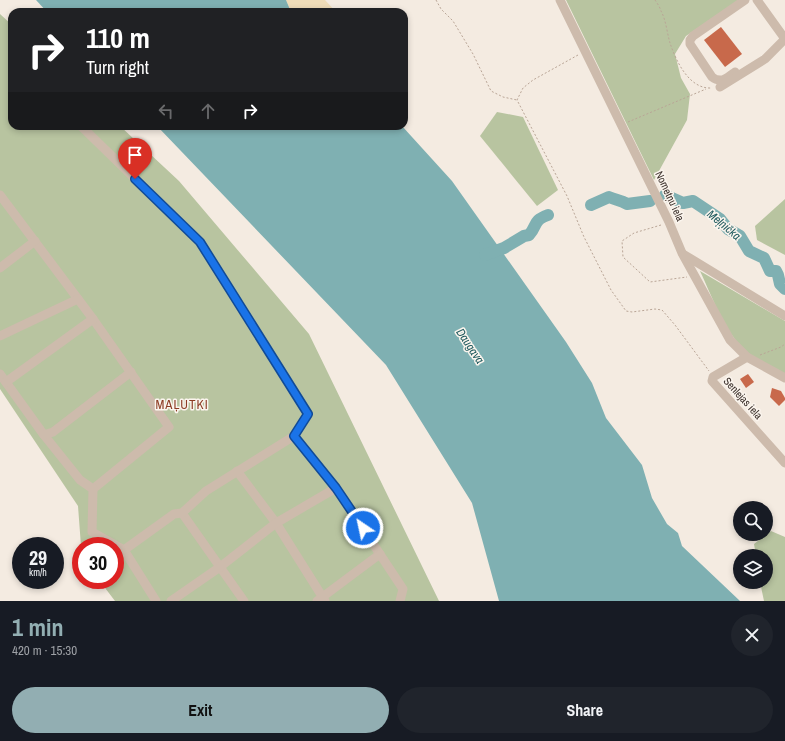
<!DOCTYPE html>
<html lang="en">
<head>
<meta charset="utf-8">
<style>
  body { margin:0; font-family:"Archivo Narrow",sans-serif; background:#20242c; color:#f1f3f6; height:100vh; display:flex; flex-direction:column; font-size:15px; white-space:nowrap }
  * { box-sizing:border-box; margin:0 }
  p { font-size:13px; color:#9ea1a6 }
  .icon { flex:none; width:22px; height:22px; fill:none; stroke:currentColor; stroke-width:2; stroke-linecap:round; stroke-linejoin:round }
  .map { position:relative; height:601px; overflow:hidden }
  .sheet { display:flex; flex-direction:column; background:#171b24; flex:1 }
  .sheet>* { flex:none }
  .banner { position:absolute; left:8px; top:8px; width:400px; height:122px; border-radius:12px; box-shadow:0 2px 6px #0003; background:#202124; color:#fff; overflow:hidden }
  .tools { position:absolute; left:733px; top:501px; display:grid; gap:8px }
  .tools a { display:grid; place-items:center; width:40px; height:40px; border-radius:50%; background:#171b24; box-shadow:0 2px 6px #0003; font-size:20px }
  .speed { position:absolute; left:12px; top:537px; display:flex; gap:8px; font-size:20px; font-weight:700; text-align:center }
  .speed>* { display:grid; place-content:center; width:52px; height:52px; border-radius:50%; background:#171b24; box-shadow:0 2px 6px #0003; line-height:1 }
  .speed small { font-size:10px; font-weight:400 }
  .speed .limit { border:6px solid #d22; background:#fff; color:#111 }
  .pin { position:absolute; display:grid; place-items:center; width:34px; height:34px; color:#fff; margin:-41px -17px; border-radius:50% 50% 50% 0; rotate:-45deg; box-shadow:0 0 4px #0007 }
  .pin .icon { rotate:45deg }
  .me { position:absolute; width:44px; margin:-22px; rotate:326deg; stroke-linejoin:round; filter:drop-shadow(0 0 3px #0008) }
  .turn { display:flex; align-items:center; gap:14px; height:84px; padding:0 12px; font-size:18px }
  .turn .icon { width:52px; height:52px; stroke-width:2.5 }
  .turn b { display:block; font-size:28px; line-height:34px }
  .lanes { display:flex; align-items:center; height:38px; padding:0 12px; background:#0003; justify-content:center; gap:20px; direction:ltr }
  .lanes .off { opacity:.35 }
  .round { display:grid; place-items:center; flex:none; width:42px; height:42px; border-radius:21px; background:#20242c }
  .head { display:flex; align-items:center; justify-content:space-between; height:68px; padding:0 12px }
  h1 { font-size:24px; font-weight:700; line-height:30px; color:#92aeb2 }
  .button { display:flex; gap:8px; margin-top:auto; padding:8px 12px }
  .button a { flex:1; height:46px; border-radius:24px; background:#92aeb2; color:#111; font-size:16px; font-weight:700; line-height:46px; text-align:center }
  .button a+a { background:#20242c; color:#f1f3f6 }
  .map>svg:first-child { display:block }
  .green { fill:#b8c4a0 }
  .sand { fill:#efdcb8 }
  .water { fill:#7fb0b2 }
  .lines { fill:none; stroke-linecap:round; stroke-linejoin:round }
  .river { stroke:#7fb0b2; stroke-width:12 }
  .building { fill:#c8694b }
  .path { stroke:#b9a596; stroke-width:1; stroke-dasharray:2 2; stroke-linecap:butt }
  .minor { stroke:#cdbbac; stroke-width:9 }
  .route-casing { stroke:#114b97; stroke-width:10 }
  .route { stroke:#1a73e8; stroke-width:7 }
  .labels { text-anchor:middle; stroke-width:3; stroke-linejoin:round; paint-order:stroke }
  .street-label { font-size:11px; fill:#3b302b; stroke:#fbf5ee }
  .water-label { font-size:12px; font-style:italic; fill:#1f5a5e; stroke:#fbf5ee }
  .quarter-label { font-size:13px; letter-spacing:1px; fill:#8c3b22; stroke:#fbf5ee }
</style>
</head>
<body>
<div class="map">
<svg width="785" height="601" viewBox="0 0 785 601">
  <rect width="100%" height="100%" fill="#f4ebe1"/>
  <!-- green -->
  <g class="green">
    <path d="M566,0H739L686,36L675,54L681,78L690,94L687,120L654,180Z"/>
    <path d="M0,14L12,25V126H120L179,181L309,334L439,601H115L99,580H115V546H81L78,506L0,389Z"/>
    <path d="M497,112L523,117L558,190L537,206L480,136Z"/>
    <path d="M785,199V255L757,240L755,226Z"/>
    <path d="M700,271L785,321V375C777,371 768,367 760,363C728,343 715,303 700,271Z"/>
    <path d="M771,531L785,537V601H764L760,582H766V556H756L754,544Z"/>
  </g>
  <!-- sand -->
  <path class="sand" d="M286,0H325L336,12H291Z"/>
  <!-- water -->
  <g class="water">
    <path d="M36,0H286L291,12H47Z"/>
    <path d="M157,126H402L452,181L566,342L592,383L606,418L642,465L652,498L667,524L678,533L682,546L740,601H499L472,503L386,365Z"/>
  </g>
  <g class="lines">
    <!-- river -->
    <g class="river">
      <path d="M665,195L683,203L693,201L720,219L728,229L740,236L749,251L764,258L770,271H776L778,275L780,284L785,289"/>
      <path d="M591,205L609,197C615,200 621,200 627,204L650,201"/>
      <path d="M485,255L504,248L524,236L529,235C538,225 532,221 548,215"/>
    </g>
  </g>
  <!-- building -->
  <g class="building">
    <path d="M721,27L742,54L725,67L704,40Z"/>
    <path d="M748,374L754,382L746,388L740,379Z"/>
    <path d="M772,388L781,391L785,398V400L779,406L770,397Z"/>
  </g>
  <g class="lines">
    <!-- path -->
    <g class="path">
      <path d="M436,0L441,9L453,21L473,54L491,91L503,97L517,100"/>
      <path d="M655,0C657,3 660,7 661,11C666,20 667,33 670,43C676,61 689,89 711,88"/>
      <path d="M578,55L533,80L523,88L517,100L567,196L584,237L611,290L626,311L632,312L655,309L662,310L675,325L709,371"/>
      <path d="M628,122L706,89"/>
      <path d="M661,225L634,233L622,241L623,257L650,282L687,277"/>
      <path d="M760,355L781,347L785,344"/>
    </g>
    <!-- minor -->
    <g class="minor">
      <path d="M560,0L669,222L682,253L730,340L747,357L785,378"/>
      <path d="M735,72C727,78 721,84 712,77L690,44V40L693,36L745,0"/>
      <path d="M720,87L765,59L785,39L757,0"/>
      <path d="M81,126L200,242L308,414L294,436L336,488L403,589L400,601"/>
      <path d="M0,195L93,319L169,427L93,489"/>
      <path d="M683,254L785,316"/>
      <path d="M0,268L35,241"/>
      <path d="M0,336L78,299"/>
      <path d="M747,357L713,377L712,381L785,463"/>
      <path d="M0,374L44,435L80,480L93,489L92,532L124,550L156,601"/>
      <path d="M6,382L93,319"/>
      <path d="M44,435L53,432L131,372"/>
      <path d="M237,471L276,523L325,601"/>
      <path d="M182,513L244,601"/>
      <path d="M124,550L174,514L182,513L206,491L294,436"/>
      <path d="M171,601L220,567L276,523L336,488"/>
      <path d="M317,601L380,554"/>
    </g>
  </g>
  <g class="lines">
    <defs>
      <path id="route" d="M135,179L200,242L308,414L294,436L336,488L363,528"/>
    </defs>
    <!-- route casing -->
    <use href="#route" class="route-casing"/>
    <!-- route -->
    <use href="#route" class="route"/>
  </g>
  <g class="labels">
    <!-- street labels -->
    <g class="street-label">
      <text transform="translate(670 196) rotate(65)" y="4">Nometņu iela</text>
      <text transform="translate(743 398) rotate(48)" y="4">Senlejas iela</text>
    </g>
    <!-- water labels -->
    <g class="water-label">
      <text transform="translate(724 225) rotate(40)" y="4">Meļņička</text>
      <text transform="translate(470 346) rotate(56)" y="4">Daugava</text>
    </g>
    <!-- quarter labels -->
    <g class="quarter-label">
      <text x="182" y="409">MAĻUTKI</text>
    </g>
  </g>
</svg>
<div class="tools">
<a><svg class="icon" aria-label="search" viewBox="0 0 24 24"><circle cx="10" cy="10" r="6"/><path d="M15 15l6 6"/></svg></a>
<a><svg class="icon" aria-label="layers" viewBox="0 0 24 24"><path d="M12 4l9 5-9 5-9-5zM3 14l9 5 9-5"/></svg></a>
</div>
<div class="speed"><div>29<small>km/h</small></div><div class="limit">30</div></div>
<div class="pin" style="left:135px;top:179px;background:#d93025"><svg class="icon" aria-label="arrive" viewBox="0 0 24 24"><path d="M6 21V4h12l-3 4 3 4H6"/></svg></div>
<svg class="me" style="left:363px;top:528px" viewBox="-20 -20 40 40"><circle r="17" fill="#1a73e8" stroke="#fff" stroke-width="3"/><path d="M0-11L8 9 0 5-8 9z" fill="#fff"/></svg>
<div class="banner">
<div class="turn"><svg class="icon" aria-label="right" viewBox="0 0 24 24"><path d="M7 20v-9h11M14 6l5 5-5 5"/></svg><div><b>110 m</b>Turn right</div></div>
<div class="lanes"><svg class="icon off" aria-label="left" viewBox="0 0 24 24"><path d="M17 20v-9H6M10 6l-5 5 5 5"/></svg><svg class="icon off" aria-label="ahead" viewBox="0 0 24 24"><path d="M12 20V5M6 11l6-6 6 6"/></svg><svg class="icon" aria-label="right" viewBox="0 0 24 24"><path d="M7 20v-9h11M14 6l5 5-5 5"/></svg></div>
</div>
</div>
<section class="sheet">
<div class="head"><div><h1>1 min</h1><p>420 m · 15:30</p></div><a class="round"><svg class="icon" aria-label="close" viewBox="0 0 24 24"><path d="M6 6l12 12M18 6L6 18"/></svg></a></div>
<div class="button"><a>Exit</a><a>Share</a></div>
</section>
</body>
</html>
